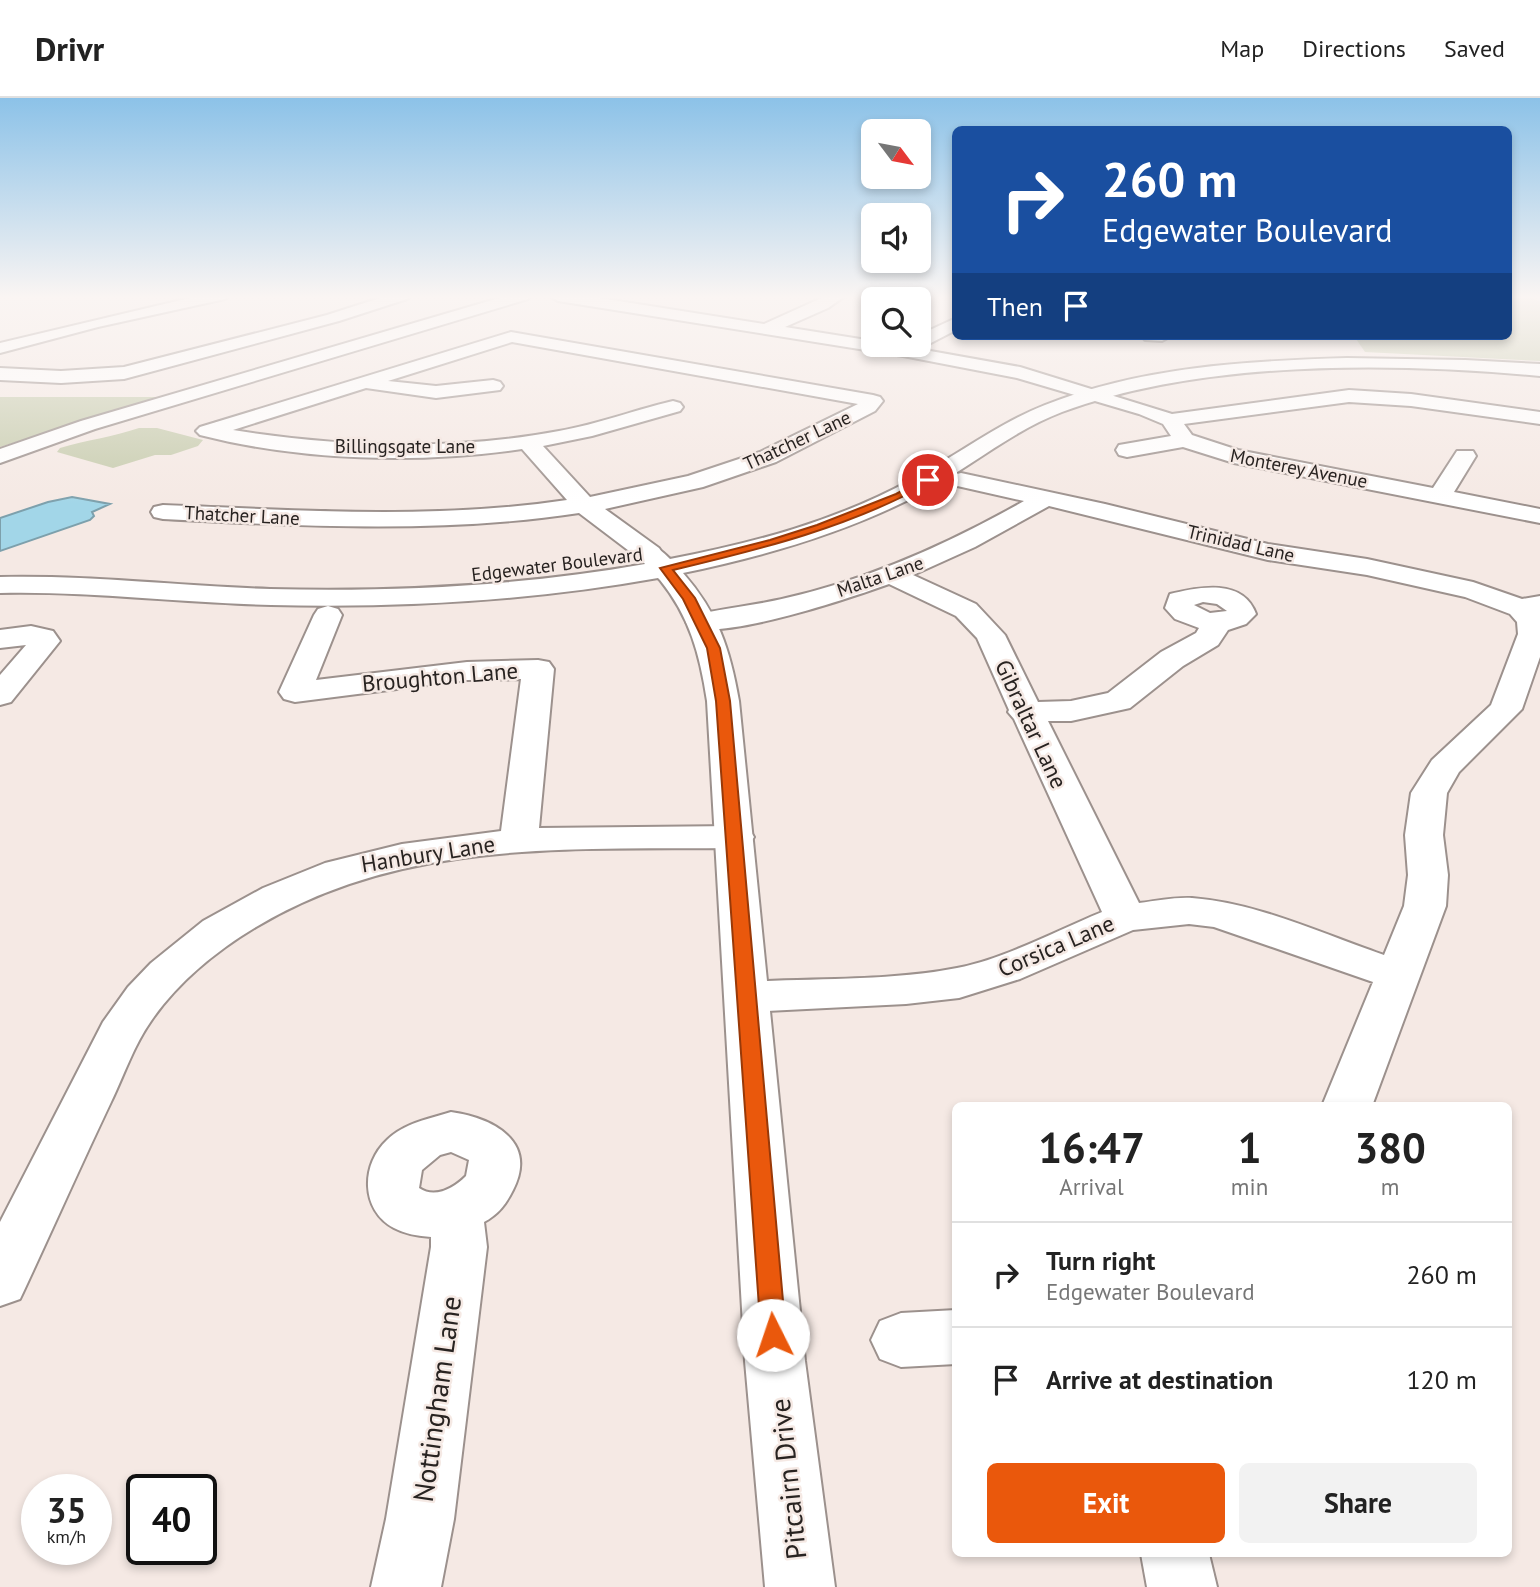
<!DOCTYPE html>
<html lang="en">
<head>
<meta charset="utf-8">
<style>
  body { margin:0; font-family:"PT Sans",sans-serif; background:#f2f2f2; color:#222; height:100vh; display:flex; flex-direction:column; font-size:26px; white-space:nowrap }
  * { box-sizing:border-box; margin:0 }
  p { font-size:23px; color:#767676 }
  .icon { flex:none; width:38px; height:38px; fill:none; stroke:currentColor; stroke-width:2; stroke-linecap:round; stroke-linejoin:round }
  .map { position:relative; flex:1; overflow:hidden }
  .drawer { position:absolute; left:952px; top:1004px; width:560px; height:455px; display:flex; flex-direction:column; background:#fff; border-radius:10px; box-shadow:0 4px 10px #0003 }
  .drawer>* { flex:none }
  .hud { position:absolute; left:952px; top:28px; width:560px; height:214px; border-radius:10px; box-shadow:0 4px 10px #0003; background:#1a4fa0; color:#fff; overflow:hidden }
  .needle { width:46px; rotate:122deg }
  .tools { position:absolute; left:861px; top:21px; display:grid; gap:14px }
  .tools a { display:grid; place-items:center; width:70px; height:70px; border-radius:10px; background:#fff; box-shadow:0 4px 10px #0003; font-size:35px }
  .speed { position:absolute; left:21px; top:1376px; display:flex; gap:14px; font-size:35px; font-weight:700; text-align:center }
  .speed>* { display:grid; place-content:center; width:91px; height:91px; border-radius:50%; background:#fff; box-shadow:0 4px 10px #0003; line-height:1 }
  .speed small { font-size:18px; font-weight:400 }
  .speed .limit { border:4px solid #111; border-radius:10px; background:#fff; color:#111 }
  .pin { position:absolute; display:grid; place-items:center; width:60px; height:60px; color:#fff; margin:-30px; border:4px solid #fff; border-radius:50%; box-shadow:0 2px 7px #0007 }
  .me { position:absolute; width:77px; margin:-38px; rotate:356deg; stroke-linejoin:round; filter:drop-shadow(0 0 5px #0008) }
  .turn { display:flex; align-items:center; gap:24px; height:147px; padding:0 35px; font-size:32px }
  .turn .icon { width:91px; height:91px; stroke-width:2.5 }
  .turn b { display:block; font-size:49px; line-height:60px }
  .then { display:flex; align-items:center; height:66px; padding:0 35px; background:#0003; gap:14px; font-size:26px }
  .eta { display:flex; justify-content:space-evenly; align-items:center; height:119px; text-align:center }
  .eta b { font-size:42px; font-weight:800; line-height:49px }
  .button { display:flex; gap:14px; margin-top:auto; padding:14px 35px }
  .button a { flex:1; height:80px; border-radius:10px; background:#ea580c; color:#fff; font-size:28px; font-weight:800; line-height:80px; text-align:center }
  .button a+a { background:#f2f2f2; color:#222 }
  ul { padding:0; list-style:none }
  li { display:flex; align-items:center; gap:21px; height:105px; padding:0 35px; border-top:2px solid #e0e0e0 }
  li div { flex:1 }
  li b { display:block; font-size:26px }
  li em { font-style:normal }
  header { display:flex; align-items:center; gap:42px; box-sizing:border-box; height:98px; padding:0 35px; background:#fff; border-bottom:2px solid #e0e0e0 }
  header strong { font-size:33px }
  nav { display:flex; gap:38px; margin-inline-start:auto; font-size:24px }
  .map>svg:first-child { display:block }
  .green { fill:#c7ccae }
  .water { fill:#a2d6e8; stroke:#7da0ac; stroke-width:2 }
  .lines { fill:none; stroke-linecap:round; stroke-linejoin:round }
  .minor-casing { stroke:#9c918d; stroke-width:4 }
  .tertiary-casing { stroke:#9c918d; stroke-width:4 }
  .minor { fill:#fff; fill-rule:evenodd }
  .tertiary { fill:#fff; fill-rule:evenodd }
  .route { fill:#ea580c; stroke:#983908; stroke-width:2 }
  .labels { text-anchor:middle; stroke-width:5; stroke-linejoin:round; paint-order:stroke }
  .far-street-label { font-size:19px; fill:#282321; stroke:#f5e9e4 }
  .street-label { font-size:23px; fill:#282321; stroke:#f5e9e4 }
  .near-street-label { font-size:28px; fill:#282321; stroke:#f5e9e4 }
</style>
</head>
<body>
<header>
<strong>Drivr</strong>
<nav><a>Map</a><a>Directions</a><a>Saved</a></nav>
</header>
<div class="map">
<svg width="1540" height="1489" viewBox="0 0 1540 1489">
  <rect width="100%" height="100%" fill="#f5e9e4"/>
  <!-- green -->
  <g class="green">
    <path d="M1509,198H1530L1540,204V263L1365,254L1354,238H1508Z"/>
    <path d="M0,299H159L0,349Z"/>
    <path d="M139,330H157L203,342L198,348L171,357H155L113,370L57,354L60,350C86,342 113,339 139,330Z"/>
  </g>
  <!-- water -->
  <path class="water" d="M72,399L110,406L92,414L94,418L90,422L0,453V420L48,404Z"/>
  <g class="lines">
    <defs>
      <g id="minor">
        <path d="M198,198H228L225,201L98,229L0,255V245Z"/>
        <path d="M386,198H410L407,201L339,223L124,281L61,285L0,282V270L61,273L124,269L327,217Z"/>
        <path d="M506,198H531L528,201L95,331L0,365V351L81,323Z"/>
        <path d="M550,198H587L764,226L826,198H845L828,210L785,229L873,243V247H897L1020,269L1172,316L1349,292L1411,296L1540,314V326L1411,308L1349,304L1184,326L1192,337L1238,352L1433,390L1457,353H1473L1476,358L1454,394L1540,411V425L1234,365L1183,349L1127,359L1119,357L1116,352L1119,347L1171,338L1163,326L1139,316L1017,280L903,258L558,203Z"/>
        <path d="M956,220V232L925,248L912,247H919V237Z"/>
        <path d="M511,234L873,297L880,299L883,303L875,313L776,364L703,389L605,411L659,450L663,456L659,462L650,464L641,462L579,415C441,436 301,428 163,421L154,419L151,414L154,409L163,407C297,412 434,422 567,402L522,351C418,366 301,363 200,337L196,333L200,329ZM512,244L858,306L760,354L688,378L590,399L543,348L592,338L680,313L683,309L680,305L673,303C635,312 598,326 559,333C453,353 339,349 233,332L366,290L436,300L500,292L503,288L500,284L493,282L436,288L388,283Z"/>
        <path d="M1142,238H1171L1162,243L1145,242Z"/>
        <path d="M961,375L1105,406L1268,446L1367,461L1473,484L1522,501L1540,498V559L1522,611L1459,674L1447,695L1443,737L1448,777L1446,808L1372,1008H1322L1373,884L1214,829L1189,826L1133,832L1020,881L959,900L906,906L748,914L732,910L725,899L732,888L748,884C814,880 892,883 957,870C1004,861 1056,833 1102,814L1014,621L1008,614L1009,612L977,540L956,518L889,486C847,501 731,540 691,530L686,524L691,518C722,510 754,508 786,500C870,481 950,445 1024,403L953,387L949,382L953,377ZM1049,408L1268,462L1367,477L1465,499L1510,516L1517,524L1518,536L1491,607L1432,662L1411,695L1405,737L1408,777L1404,808L1384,857C1323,836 1258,805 1192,800C1175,799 1156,803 1139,805L1048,623H1071L1130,610L1183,568L1218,547L1228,532L1246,526L1256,516C1243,480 1199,489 1170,496L1165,510L1175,521L1199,530L1196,535L1161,554L1108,595L1071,603L1038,604L1005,537L976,506L913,477L975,449ZM1203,504L1217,506L1227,513L1210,515L1194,507Z"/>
        <path d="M328,508L338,511L342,517L316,582L467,564L538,562L549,564L554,571L539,730L735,728L749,731L754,739L749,747L735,750C569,752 404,740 256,829C216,853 178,884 151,923C134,947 124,977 111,1004C80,1069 51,1135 20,1201L0,1208V1124L103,924L128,889L151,865L203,823L263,790L325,765L402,746L501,733L521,581L467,582L295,604L284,601L279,594L314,517L318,511Z"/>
        <path d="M31,528L53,533L60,543L11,604L0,607V577L26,547L0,550V532Z"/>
        <path d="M451,1014C493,1020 538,1043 513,1092C506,1106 499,1116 484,1124L487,1149L454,1421L441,1489H371L386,1421L431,1149V1139C418,1138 405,1136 394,1130C360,1112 361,1066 387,1042C404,1025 429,1021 451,1014ZM451,1054L469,1062L466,1078C454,1090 435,1101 419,1090L422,1072L440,1057Z"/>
        <path d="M956,1212V1266L901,1269L880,1261L871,1242L880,1223L901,1215Z"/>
        <path d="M1141,1456H1209L1217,1489H1147Z"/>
      </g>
      <path id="tertiary" d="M1347,260L1465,262L1540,266V278C1391,264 1202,262 1062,314C1012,333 970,369 924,394C848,434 766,458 683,475C718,515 730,551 739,603L805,1263L835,1489H765L745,1263L707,603C700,557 690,519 660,482L658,480C530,503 401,510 271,507C181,505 91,493 0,495V479C90,477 180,488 270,491C395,494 521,488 645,466L637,456L641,450C655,447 660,451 670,461C754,445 836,423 911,382C956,358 997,326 1045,307C1140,269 1245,263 1347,260Z"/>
    </defs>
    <!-- minor casing -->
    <use href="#minor" class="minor-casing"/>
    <!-- tertiary casing -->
    <use href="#tertiary" class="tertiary-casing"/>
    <!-- minor -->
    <use href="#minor" class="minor"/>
    <!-- tertiary -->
    <use href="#tertiary" class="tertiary"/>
  </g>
  <!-- sky -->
  <linearGradient id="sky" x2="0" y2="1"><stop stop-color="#8cc2e8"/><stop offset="0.49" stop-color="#faf5f3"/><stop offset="1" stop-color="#faf5f3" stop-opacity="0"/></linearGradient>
  <rect width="1540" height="406" fill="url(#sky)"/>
  <!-- route -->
  <path class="route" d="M928,379L932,382L931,384C850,429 762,451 673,472L695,500L720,550L730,603L786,1237L782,1245L773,1248L765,1245L761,1237L716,603L707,550L683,501L660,470L770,442L817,427L896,396Z"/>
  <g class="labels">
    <!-- far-street labels -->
    <g class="far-street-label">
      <text transform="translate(797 342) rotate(-25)" y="7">Thatcher Lane</text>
      <text x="405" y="355">Billingsgate Lane</text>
      <text transform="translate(1299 370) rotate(11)" y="7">Monterey Avenue</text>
      <text transform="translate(242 417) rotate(3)" y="7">Thatcher Lane</text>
      <text transform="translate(1241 445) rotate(13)" y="7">Trinidad Lane</text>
      <text transform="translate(557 466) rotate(-7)" y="7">Edgewater Boulevard</text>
      <text transform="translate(880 478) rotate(-19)" y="7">Malta Lane</text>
    </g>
    <!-- street labels -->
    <g class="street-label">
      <text transform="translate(440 579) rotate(-5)" y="8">Broughton Lane</text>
      <text transform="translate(1031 626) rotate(65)" y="8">Gibraltar Lane</text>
      <text transform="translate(428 756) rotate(-9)" y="8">Hanbury Lane</text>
      <text transform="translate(1056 848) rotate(-23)" y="8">Corsica Lane</text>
    </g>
    <!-- near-street labels -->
    <g class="near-street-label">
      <text transform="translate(437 1301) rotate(-82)" y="10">Nottingham Lane</text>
      <text transform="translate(788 1381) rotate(-96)" y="10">Pitcairn Drive</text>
    </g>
  </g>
</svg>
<div class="tools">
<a><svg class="needle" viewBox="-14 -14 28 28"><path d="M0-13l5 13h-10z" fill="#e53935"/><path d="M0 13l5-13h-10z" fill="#767676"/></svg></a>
<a><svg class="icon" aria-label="sound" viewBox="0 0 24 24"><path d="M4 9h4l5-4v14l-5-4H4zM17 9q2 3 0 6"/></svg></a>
<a><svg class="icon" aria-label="search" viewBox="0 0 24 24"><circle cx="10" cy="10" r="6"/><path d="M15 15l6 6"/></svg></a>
</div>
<div class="speed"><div>35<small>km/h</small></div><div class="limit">40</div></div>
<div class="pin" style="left:928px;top:382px;background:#d93025"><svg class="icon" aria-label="arrive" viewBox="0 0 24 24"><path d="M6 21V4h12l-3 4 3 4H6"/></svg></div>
<svg class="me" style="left:773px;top:1237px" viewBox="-20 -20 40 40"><circle r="19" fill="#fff"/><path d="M0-13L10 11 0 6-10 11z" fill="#ea580c"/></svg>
<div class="hud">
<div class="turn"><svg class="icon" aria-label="right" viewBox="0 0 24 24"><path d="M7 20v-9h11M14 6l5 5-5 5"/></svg><div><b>260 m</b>Edgewater Boulevard</div></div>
<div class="then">Then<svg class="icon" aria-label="arrive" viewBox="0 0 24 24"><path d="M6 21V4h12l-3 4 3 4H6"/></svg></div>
</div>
<section class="drawer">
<div class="eta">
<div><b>16:47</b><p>Arrival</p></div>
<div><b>1</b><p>min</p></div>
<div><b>380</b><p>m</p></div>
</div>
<ul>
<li><svg class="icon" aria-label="right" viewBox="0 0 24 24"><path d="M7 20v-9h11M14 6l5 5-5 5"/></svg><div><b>Turn right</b><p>Edgewater Boulevard</p></div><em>260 m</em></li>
<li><svg class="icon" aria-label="arrive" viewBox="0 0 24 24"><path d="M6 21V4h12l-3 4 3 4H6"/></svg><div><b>Arrive at destination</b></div><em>120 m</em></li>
</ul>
<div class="button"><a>Exit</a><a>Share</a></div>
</section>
</div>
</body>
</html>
